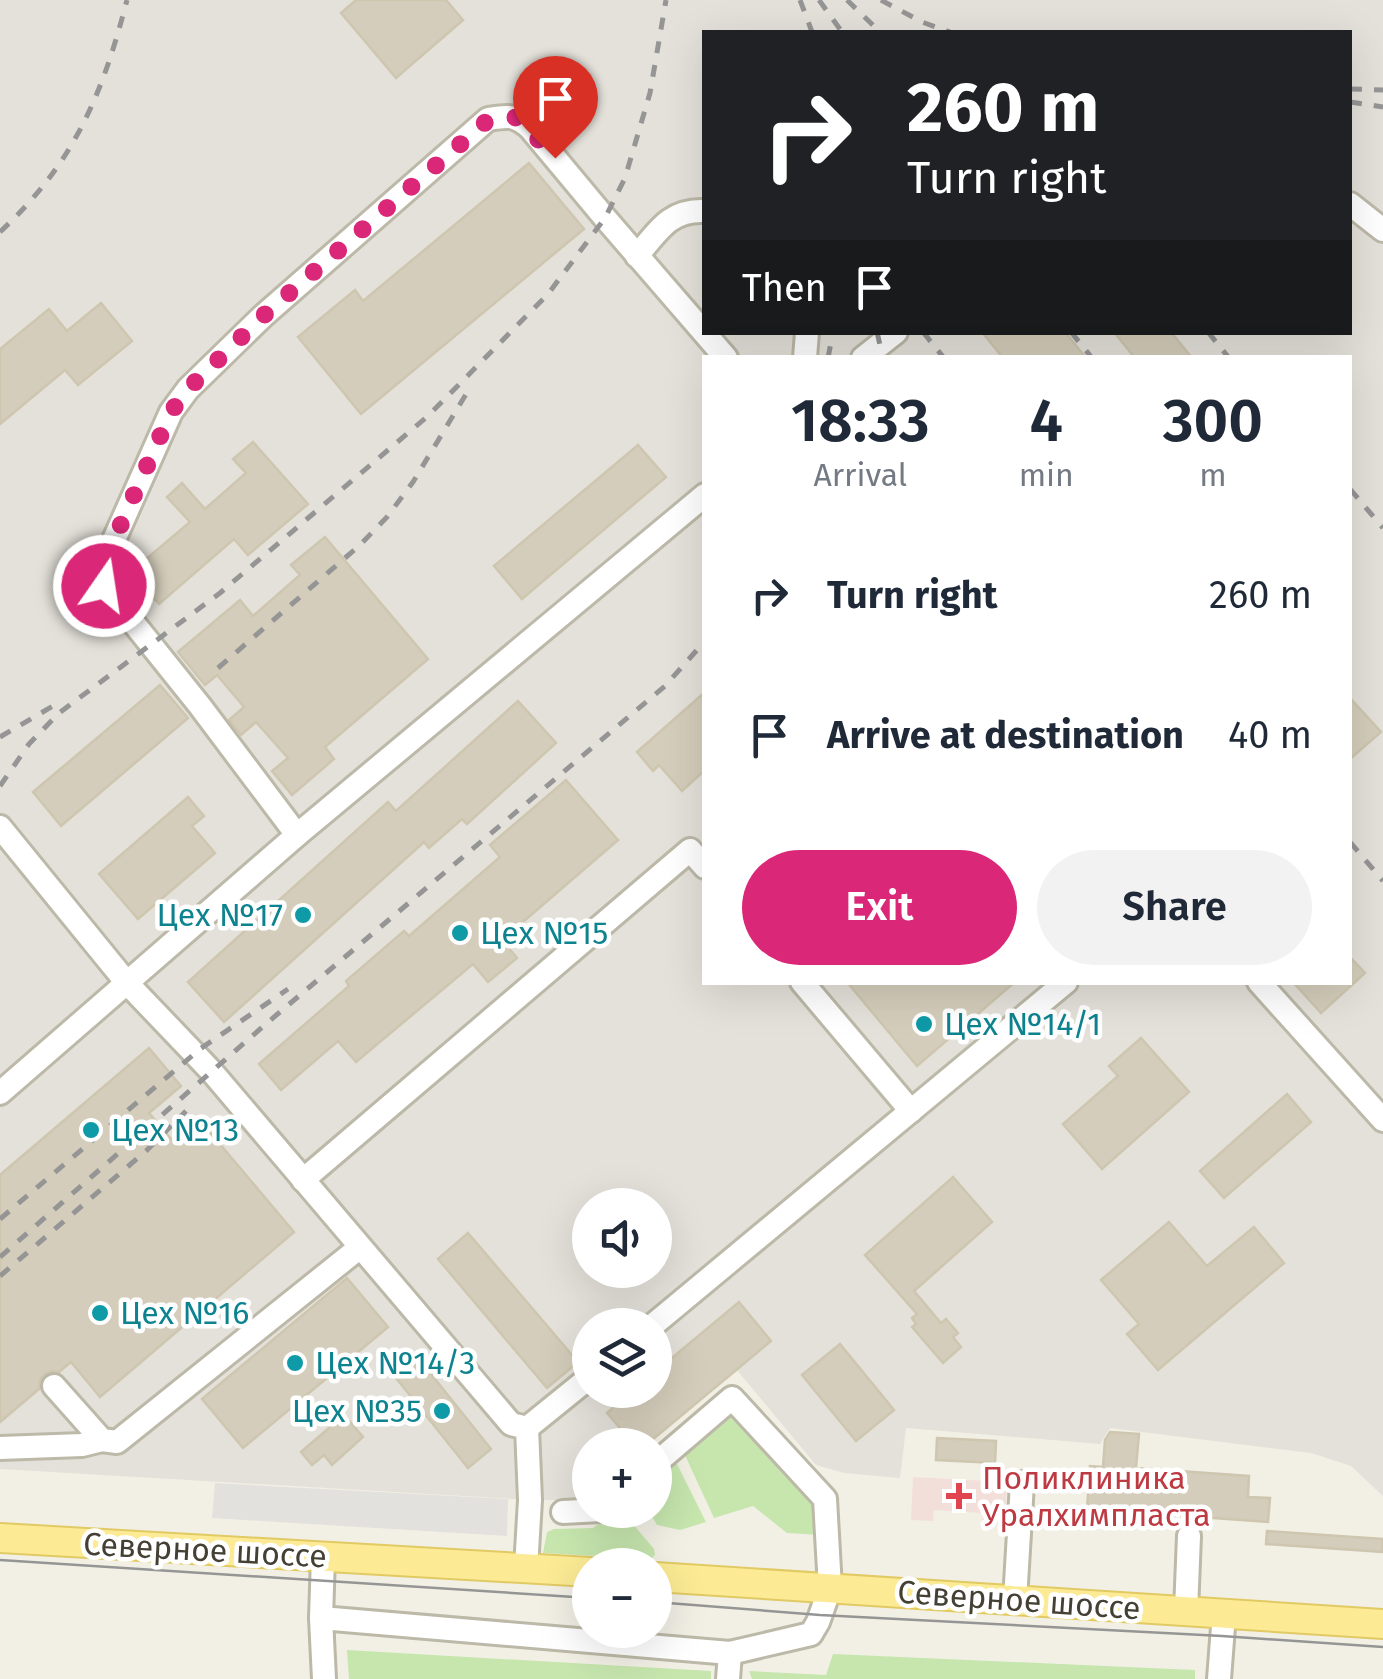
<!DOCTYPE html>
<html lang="en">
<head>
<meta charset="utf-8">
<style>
  body { margin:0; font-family:"Fira Sans",sans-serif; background:#f2f2f3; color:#1f2937; height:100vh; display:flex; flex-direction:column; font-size:38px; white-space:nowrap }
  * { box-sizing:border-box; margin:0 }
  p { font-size:32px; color:#747a83 }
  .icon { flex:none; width:55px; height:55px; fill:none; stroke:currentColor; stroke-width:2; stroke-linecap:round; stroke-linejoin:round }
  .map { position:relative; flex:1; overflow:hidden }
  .details { position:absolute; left:702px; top:355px; width:650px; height:630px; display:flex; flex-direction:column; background:#fff; border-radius:0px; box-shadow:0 10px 40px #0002 }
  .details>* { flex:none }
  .hud { position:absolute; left:702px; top:30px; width:650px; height:305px; border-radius:0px; box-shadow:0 10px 40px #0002; background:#202124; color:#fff; overflow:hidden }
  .fabs { position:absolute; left:572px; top:1188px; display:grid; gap:20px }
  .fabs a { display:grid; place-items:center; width:100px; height:100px; border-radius:50%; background:#fff; box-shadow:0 10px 40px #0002; font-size:50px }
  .pin { position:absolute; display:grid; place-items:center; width:85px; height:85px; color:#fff; margin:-102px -42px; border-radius:50% 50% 50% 0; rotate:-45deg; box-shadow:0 0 10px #0007 }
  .pin .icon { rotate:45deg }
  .me { position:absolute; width:110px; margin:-55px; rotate:13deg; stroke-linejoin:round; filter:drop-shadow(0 0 8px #0008) }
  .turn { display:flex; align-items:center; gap:35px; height:210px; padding:0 40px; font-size:45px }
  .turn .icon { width:130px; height:130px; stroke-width:2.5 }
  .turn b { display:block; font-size:70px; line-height:85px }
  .then { display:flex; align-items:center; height:95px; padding:0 40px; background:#0003; gap:20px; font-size:38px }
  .eta { display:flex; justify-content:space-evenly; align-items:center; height:170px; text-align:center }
  .eta b { font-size:60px; font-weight:600; line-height:70px }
  .cta { display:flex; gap:20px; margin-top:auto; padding:20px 40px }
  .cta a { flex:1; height:115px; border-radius:60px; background:#db2777; color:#fff; font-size:40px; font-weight:600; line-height:115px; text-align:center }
  .cta a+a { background:#f2f2f3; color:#1f2937 }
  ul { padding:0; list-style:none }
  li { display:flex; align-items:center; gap:30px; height:140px; padding:0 40px }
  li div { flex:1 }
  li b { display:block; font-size:38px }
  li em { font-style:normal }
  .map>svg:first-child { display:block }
  .industrial { fill:#e4e1da; fill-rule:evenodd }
  .medical { fill:#f3dfd9 }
  .green { fill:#c6e6ae }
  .parking { fill:#e3e1dd }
  .building { fill:#d4cdbb; stroke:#cec6ae; stroke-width:2.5 }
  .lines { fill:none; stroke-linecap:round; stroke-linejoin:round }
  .minor-casing { stroke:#bdb9a8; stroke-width:28 }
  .major-casing { stroke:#e1ca64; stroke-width:32 }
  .minor { stroke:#fff; stroke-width:22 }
  .major { stroke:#fceb94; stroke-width:28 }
  .tram { stroke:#959595; stroke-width:2.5 }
  .rail { stroke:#959595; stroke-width:5; stroke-dasharray:12 12; stroke-linecap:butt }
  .route { stroke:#db2777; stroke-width:18; stroke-dasharray:0 32.4 }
  .culture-dot { fill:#0f9aa8; stroke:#fff; stroke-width:4 }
  .health-dot { fill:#e0444e; stroke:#fff; stroke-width:4 }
  .labels { text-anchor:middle; stroke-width:9; stroke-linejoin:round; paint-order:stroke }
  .culture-label { font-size:32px; fill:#0d838f; stroke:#fff; text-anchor:start }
  .health-label { font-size:32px; fill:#be3a42; stroke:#fff; text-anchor:start }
  .street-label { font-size:32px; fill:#454035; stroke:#fff }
</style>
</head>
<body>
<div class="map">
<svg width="1383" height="1679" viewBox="0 0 1383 1679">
  <rect width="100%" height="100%" fill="#f2f0e5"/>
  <!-- industrial -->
  <path class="industrial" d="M0,0H1383V1496L1351,1466L1311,1453L1110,1428L1100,1444L906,1428L900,1478L844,1473L816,1465L736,1369L646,1445H590V1500H530L0,1469ZM705,32H1350V332H705ZM705,358H1350V982H705ZM590,1205H655V1270H590ZM590,1325H655V1390H590Z"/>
  <!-- medical -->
  <path class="medical" d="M913,1477L1007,1482L1005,1525L982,1524V1513L934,1510L933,1521L911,1520Z"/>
  <!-- green -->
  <g class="green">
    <path d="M732,1413L818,1507L820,1535L787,1533L753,1506L714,1518L684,1453L726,1415Z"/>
    <path d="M675,1460L706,1522L680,1530L657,1525L648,1510H655V1477Z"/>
    <path d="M617,1510H621L654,1549L655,1555L651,1559L543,1553L547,1532L554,1529L593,1528Z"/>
    <path d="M347,1650L711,1671V1679H349Z"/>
    <path d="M833,1654L1195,1670V1679H752L749,1671L826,1675Z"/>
  </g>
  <!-- parking -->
  <path class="parking" d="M215,1483L508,1499L507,1536L212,1518Z"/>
  <!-- building -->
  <g class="building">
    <path d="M356,0H446L463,20L396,78L341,13Z"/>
    <path d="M529,163L584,229L361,414L298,337L355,290L363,301Z"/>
    <path d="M101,303L132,341L78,385L65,370L0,424V349L49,309L67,331Z"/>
    <path d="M982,332H1065L1086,358H1003Z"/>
    <path d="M1114,332H1171L1192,358H1135Z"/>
    <path d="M253,442L308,504L248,555L234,539L159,604L131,572L190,522L167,497L182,483L205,509L246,473L233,459Z"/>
    <path d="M638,445L666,477L522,599L494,566Z"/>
    <path d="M325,537L428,659L325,747L334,759L292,795L272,771L288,758L256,722L241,735L229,720L244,707L217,675L205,685L178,652L240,600L253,616L300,575L291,565Z"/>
    <path d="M160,685L188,718L61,826L33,792Z"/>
    <path d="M705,692V770L682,791L659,765L653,771L637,752Z"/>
    <path d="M1350,698L1381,732L1350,759Z"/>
    <path d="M518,701L556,743L467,824L462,819L429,848L424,842L224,1022L188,982L388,802L396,811Z"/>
    <path d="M566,780L618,840L502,940L517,958L488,982L473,964L356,1062L338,1041L281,1090L259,1064L349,986L346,981L404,931L409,936L500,857L490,845Z"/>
    <path d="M188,797L204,816L192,826L215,853L138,919L99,874Z"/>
    <path d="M1350,957L1365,973L1321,1013L1293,982H1350Z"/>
    <path d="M847,982H1015L917,1066Z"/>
    <path d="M1141,1038L1189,1092L1102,1169L1063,1124L1118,1076L1109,1066Z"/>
    <path d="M149,1048L181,1086L149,1113L177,1146L203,1124L294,1232L100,1397L71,1362L59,1372L52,1371L45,1374L40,1380L39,1389L0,1422V1175Z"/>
    <path d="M1287,1094L1311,1122L1224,1198L1200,1171Z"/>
    <path d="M953,1177L992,1222L914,1291L941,1323L946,1319L958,1333L953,1337L961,1347L943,1363L912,1327L916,1324L912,1318L917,1314L865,1255Z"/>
    <path d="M1169,1222L1207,1266L1254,1227L1284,1263L1158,1370L1127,1334L1139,1324L1101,1280Z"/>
    <path d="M468,1233L578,1362L547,1388L438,1259Z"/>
    <path d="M347,1278L388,1327L243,1448L202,1399Z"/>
    <path d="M739,1302L771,1341L646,1445H612L625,1434L607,1413L634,1390H655V1372Z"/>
    <path d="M840,1344L894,1410L856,1441L802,1375Z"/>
    <path d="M415,1354L491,1449L468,1468L392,1373Z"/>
    <path d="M344,1415L363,1437L332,1465L324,1455L312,1465L301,1452Z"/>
    <path d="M1110,1432L1139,1434L1136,1468L1249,1476L1248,1497L1270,1498L1268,1522L1087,1509L1090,1466L1103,1467L1105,1440Z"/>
    <path d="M937,1438L996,1441L995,1463L936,1460Z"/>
    <path d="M1267,1531L1383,1539V1552L1266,1544Z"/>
  </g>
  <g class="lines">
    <defs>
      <g id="minor">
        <path d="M1350,204L1383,230"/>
        <path d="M637,256C658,231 670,209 705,211"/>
        <path d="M805,358L807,332"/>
        <path d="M863,358L896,332"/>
        <path d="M0,827L127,983L212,1072L511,1424L527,1428L530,1500L526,1568"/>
        <path d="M297,835L200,706L104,586L103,569L105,560L171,412L188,389L263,316L488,119C507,116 514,114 530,128L605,218L726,358"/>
        <path d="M802,982L911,1111"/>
        <path d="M1259,982L1383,1120"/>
        <path d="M0,1093L297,835L705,495"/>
        <path d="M303,1180L690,850L705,867"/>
        <path d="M653,1325L1066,982"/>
        <path d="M54,1386L102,1440L117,1442L359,1248"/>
        <path d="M527,1428L590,1377"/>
        <path d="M0,1448L82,1445L102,1440"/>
        <path d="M563,1512L601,1510"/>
        <path d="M323,1557L321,1618L324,1679"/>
        <path d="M1015,1600L1022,1483"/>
        <path d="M1186,1611L1189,1536"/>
        <path d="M321,1618L730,1653L811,1634L818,1622L830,1588L825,1499L732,1398L655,1464"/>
        <path d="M728,1679L730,1653"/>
        <path d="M1219,1679L1224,1614"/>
      </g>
      <g id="major">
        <path d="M0,1538L590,1572"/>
        <path d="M655,1577L1383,1624"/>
      </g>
    </defs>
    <!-- minor casing -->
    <use href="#minor" class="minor-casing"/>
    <!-- major casing -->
    <use href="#major" class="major-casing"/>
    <!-- minor -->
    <use href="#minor" class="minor"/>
    <!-- major -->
    <use href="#major" class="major"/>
    <!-- tram -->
    <g class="tram">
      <path d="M0,1560L590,1598"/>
      <path d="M655,1602L820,1615L1222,1636L1383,1647"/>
    </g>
    <!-- rail -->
    <g class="rail">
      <path d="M800,0L812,32"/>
      <path d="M819,0L842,32"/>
      <path d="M847,0L880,32"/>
      <path d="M881,0L922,22L950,32"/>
      <path d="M1350,89L1383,90"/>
      <path d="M1350,102L1383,107"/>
      <path d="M0,232C74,163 102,96 127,0"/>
      <path d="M877,332L883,358"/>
      <path d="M923,332L944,358"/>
      <path d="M1071,332L1092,358"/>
      <path d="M1208,332L1229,358"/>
      <path d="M828,358L833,332"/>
      <path d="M1350,489L1383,528"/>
      <path d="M218,668L360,545L387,517L413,482L471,386"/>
      <path d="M0,737L53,706"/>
      <path d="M0,786L29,744L59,713L220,593L428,416L548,294L605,218L625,178L650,93L666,0"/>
      <path d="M1350,842L1383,881"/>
      <path d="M0,1219L200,1049L288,989"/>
      <path d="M0,1257L267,1023L665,686L705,641"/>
      <path d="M0,1276L146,1151L186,1111"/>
    </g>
  </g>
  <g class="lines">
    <!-- route -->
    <path class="route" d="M104,586L103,569L105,560L171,412L188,389L263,316L488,120L506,116L519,118L555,158"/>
  </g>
  <!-- markers -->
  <g class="culture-dot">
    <circle cx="303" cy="915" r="10"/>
    <circle cx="460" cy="933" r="10"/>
    <circle cx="924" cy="1024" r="10"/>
    <circle cx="91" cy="1130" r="10"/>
    <circle cx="100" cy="1313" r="10"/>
    <circle cx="295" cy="1363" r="10"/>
    <circle cx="442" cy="1411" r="10"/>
  </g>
  <path class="health-dot" d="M954 1481h10v10h10v10h-10v10h-10v-10h-10v-10h10z"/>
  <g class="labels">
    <!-- culture labels -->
    <g class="culture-label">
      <text x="283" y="926" text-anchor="end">Цех №17</text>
      <text x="480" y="944">Цех №15</text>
      <text x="944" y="1035">Цех №14/1</text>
      <text x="111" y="1141">Цех №13</text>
      <text x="120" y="1324">Цех №16</text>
      <text x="315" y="1374">Цех №14/3</text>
      <text x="422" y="1422" text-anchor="end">Цех №35</text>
    </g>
    <!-- health labels -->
    <g class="health-label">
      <text x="982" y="1489">Поликлиника<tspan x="982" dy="37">Уралхимпласта</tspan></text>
    </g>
    <!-- street labels -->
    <g class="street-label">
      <text transform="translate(205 1550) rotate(3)" y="11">Северное шоссе</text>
      <text transform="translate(1019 1600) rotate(4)" y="11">Северное шоссе</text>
    </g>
  </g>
</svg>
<div class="fabs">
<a><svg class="icon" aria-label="sound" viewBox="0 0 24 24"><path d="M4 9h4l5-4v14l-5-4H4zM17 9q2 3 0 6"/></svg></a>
<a><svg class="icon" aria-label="layers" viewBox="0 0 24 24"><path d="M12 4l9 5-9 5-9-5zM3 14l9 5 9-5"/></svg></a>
<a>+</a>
<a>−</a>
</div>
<div class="pin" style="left:555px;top:158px;background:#d93025"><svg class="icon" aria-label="arrive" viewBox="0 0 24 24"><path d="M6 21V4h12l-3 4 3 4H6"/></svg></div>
<svg class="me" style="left:104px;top:586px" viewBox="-20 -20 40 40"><circle r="17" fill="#db2777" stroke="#fff" stroke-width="3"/><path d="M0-11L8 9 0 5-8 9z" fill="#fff"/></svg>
<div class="hud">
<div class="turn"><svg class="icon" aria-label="right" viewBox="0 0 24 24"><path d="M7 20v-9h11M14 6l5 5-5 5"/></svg><div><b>260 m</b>Turn right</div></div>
<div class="then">Then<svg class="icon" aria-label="arrive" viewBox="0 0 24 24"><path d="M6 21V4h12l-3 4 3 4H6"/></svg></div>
</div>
<section class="details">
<div class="eta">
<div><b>18:33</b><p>Arrival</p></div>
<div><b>4</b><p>min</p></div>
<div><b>300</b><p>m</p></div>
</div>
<ul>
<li><svg class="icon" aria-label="right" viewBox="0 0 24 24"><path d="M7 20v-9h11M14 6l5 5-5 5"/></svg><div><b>Turn right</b></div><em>260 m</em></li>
<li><svg class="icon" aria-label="arrive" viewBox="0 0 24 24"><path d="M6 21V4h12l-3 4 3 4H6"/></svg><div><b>Arrive at destination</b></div><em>40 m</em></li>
</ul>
<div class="cta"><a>Exit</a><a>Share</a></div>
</section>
</div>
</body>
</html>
